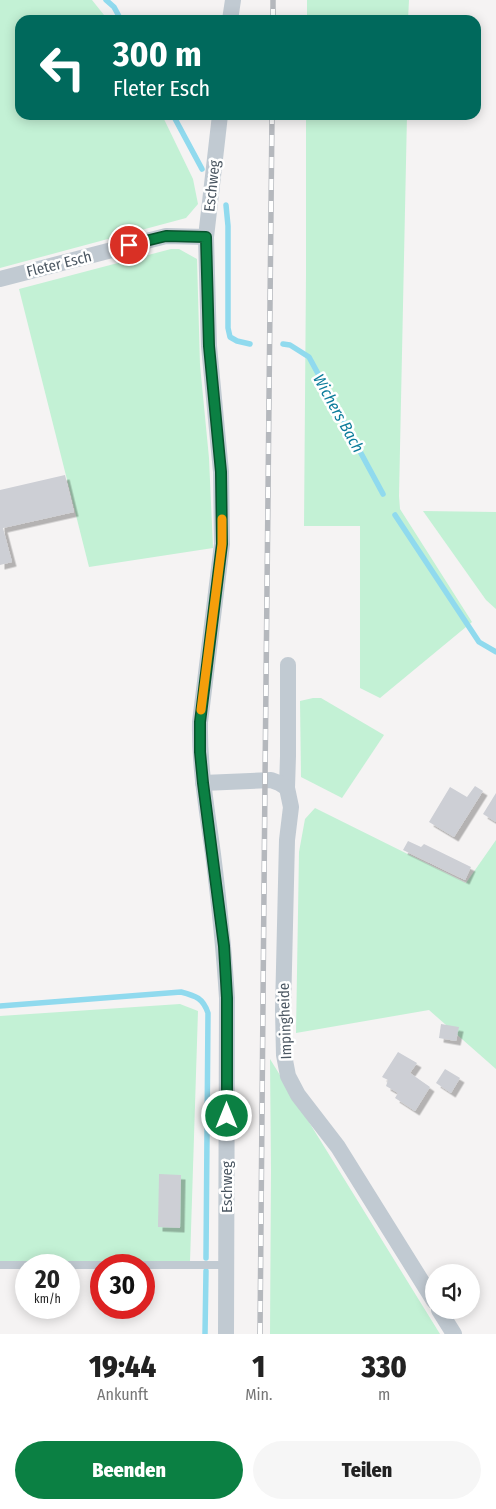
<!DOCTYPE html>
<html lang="de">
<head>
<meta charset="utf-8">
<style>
  body { margin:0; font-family:"Fira Sans Condensed",sans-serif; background:#f6f6f6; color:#222; height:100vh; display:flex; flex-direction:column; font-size:19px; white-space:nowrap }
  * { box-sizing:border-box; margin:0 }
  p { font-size:16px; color:#767676 }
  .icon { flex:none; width:28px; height:28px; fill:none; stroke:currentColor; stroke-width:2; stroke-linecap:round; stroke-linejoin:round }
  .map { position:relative; height:1334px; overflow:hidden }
  .panel { display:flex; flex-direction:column; background:#fff; flex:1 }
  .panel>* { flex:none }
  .banner { position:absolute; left:15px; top:15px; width:466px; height:105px; border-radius:15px; box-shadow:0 2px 12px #0003; background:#00695c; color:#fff; overflow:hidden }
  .fabs { position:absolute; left:425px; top:1264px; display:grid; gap:10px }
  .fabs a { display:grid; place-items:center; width:55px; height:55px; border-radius:50%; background:#fff; box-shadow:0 2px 12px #0003; font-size:25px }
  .speed { position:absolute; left:15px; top:1254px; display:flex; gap:10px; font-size:25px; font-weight:700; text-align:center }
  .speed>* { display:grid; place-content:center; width:65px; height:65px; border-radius:50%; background:#fff; box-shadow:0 2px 12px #0003; line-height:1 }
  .speed small { font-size:12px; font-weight:400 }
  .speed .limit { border:8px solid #d22; background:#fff; color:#111 }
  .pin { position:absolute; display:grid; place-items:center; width:42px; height:42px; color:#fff; margin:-21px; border:2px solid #fff; border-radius:50%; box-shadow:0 1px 5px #0007 }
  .me { position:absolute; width:55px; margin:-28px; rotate:0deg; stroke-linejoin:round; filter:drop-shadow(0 0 4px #0008) }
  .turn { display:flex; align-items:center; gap:18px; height:105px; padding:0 15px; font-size:22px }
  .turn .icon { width:65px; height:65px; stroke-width:2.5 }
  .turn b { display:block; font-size:35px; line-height:42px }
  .eta { display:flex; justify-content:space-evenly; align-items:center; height:85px; text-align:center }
  .eta b { font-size:30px; font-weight:800; line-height:35px }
  .action { display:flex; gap:10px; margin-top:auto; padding:10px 15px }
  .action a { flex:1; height:58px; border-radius:30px; background:#0b8043; color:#fff; font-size:20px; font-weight:800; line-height:58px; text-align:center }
  .action a+a { background:#f6f6f6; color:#222 }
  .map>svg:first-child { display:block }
  .green { fill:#c3f1d5 }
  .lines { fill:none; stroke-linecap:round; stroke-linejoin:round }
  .stream { stroke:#90daee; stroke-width:5.5 }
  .building { fill:#cdcfd5; filter:url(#shadow) }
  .lane { stroke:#c1cad2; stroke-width:8 }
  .street { stroke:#c1cad2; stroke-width:16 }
  .rail-casing { stroke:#b5b8bd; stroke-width:5.5 }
  .rail { stroke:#fff; stroke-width:4; stroke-dasharray:11; stroke-linecap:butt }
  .route-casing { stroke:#07532c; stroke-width:12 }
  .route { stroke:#0b8043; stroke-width:9 }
  .slow { stroke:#f59e0b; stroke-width:9 }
  .labels { text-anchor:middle; stroke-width:5; stroke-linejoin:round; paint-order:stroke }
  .street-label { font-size:15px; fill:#4a5661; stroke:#fff }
  .water-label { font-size:16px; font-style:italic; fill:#0c7c9b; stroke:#fff }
</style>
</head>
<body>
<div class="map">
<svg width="496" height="1334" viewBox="0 0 496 1334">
  <defs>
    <filter id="shadow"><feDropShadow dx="4.5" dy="4.5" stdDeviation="0" flood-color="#0004"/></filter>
  </defs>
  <rect width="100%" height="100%" fill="#f5f3f3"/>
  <!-- green -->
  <g class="green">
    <path d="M0,0H92L108,20H20V115H162L193,179L198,204L186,218L0,268Z"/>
    <path d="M307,0H409L408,20H307Z"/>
    <path d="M306,115H407L399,496L400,509L472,622L380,698L360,688V526H304L306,274Z"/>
    <path d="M171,249H179L197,259L200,365L209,458L213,548L89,567L19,289Z"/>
    <path d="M423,511L496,512V609L486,600Z"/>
    <path d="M313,698H321L384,735L342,798L301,777L300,701Z"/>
    <path d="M315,808L466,883L496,840V1069L429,1010L296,1033L299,852L305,819Z"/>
    <path d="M180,1004L198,1011L190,1262L0,1261V1016Z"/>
    <path d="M270,1059L440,1334H270L271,1171Z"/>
  </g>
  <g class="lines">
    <!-- stream -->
    <g class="stream">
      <path d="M106,0L114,7L121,20"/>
      <path d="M173,115L202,169"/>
      <path d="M226,205L228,226V328L230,337L237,341L250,344"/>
      <path d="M283,344L290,345L309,357L383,494"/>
      <path d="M395,515L479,642L496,652"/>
      <path d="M0,1006L181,992C196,996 203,998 208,1013L206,1258"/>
      <path d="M205,1334L206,1271"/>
    </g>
  </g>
  <!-- building -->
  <g class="building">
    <path d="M65,475L74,512L3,528L12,562L0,565V490Z"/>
    <path d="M475,786L483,791L454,837L429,822L450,787L467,797Z"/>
    <path d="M496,793V822L483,814Z"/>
    <path d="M408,841L421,847L424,844L471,867L465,880L403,850Z"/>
    <path d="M441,1024L459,1027L456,1041L439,1038Z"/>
    <path d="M398,1052L417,1063L410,1073L430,1087L415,1111L395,1098L398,1093L386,1086L388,1080L382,1077Z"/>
    <path d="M445,1069L460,1078L451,1093L436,1083Z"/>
    <path d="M159,1174L181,1175L180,1228L158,1227Z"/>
  </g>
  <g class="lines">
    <!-- lane -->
    <g class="lane">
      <path d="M0,1265H26"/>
      <path d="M69,1265H101"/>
      <path d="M144,1265H227"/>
    </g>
    <!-- street -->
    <g class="street">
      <path d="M230,20L233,0"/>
      <path d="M220,115L206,237L209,346L221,472L222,544L200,722C199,766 207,810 213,854C219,902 224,950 227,998L226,1334"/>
      <path d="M0,279L166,236L206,237"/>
      <path d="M288,665V756L287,788L291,807L287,840L283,1010L284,1055L288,1076L298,1095L338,1147L434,1301"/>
      <path d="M203,783L271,780L279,783L287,788"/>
      <path d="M439,1310L454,1334"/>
    </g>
    <defs>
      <g id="rail">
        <path d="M273,20V0"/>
        <path d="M260,1334L265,780L272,115"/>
      </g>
    </defs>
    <!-- rail casing -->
    <use href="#rail" class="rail-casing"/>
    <!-- rail -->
    <use href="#rail" class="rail"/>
  </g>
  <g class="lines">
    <defs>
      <path id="route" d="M129,245L166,236L206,237L209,346L221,472L222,544L200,722V752L203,783L224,946L227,998V1116"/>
    </defs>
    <!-- route casing -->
    <use href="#route" class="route-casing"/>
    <!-- route -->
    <use href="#route" class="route"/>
    <!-- slow -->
    <path class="slow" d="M201,710L222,544V519"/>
  </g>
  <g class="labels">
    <!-- street labels -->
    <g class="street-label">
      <text transform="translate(212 186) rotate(-84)" y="5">Eschweg</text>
      <text transform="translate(59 264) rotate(-14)" y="5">Fleter Esch</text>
      <text transform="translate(285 1021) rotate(-92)" y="5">Impingheide</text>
      <text transform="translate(227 1187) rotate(-90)" y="5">Eschweg</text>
    </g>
    <!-- water labels -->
    <g class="water-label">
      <text transform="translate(339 413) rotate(61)" y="6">Wichers Bach</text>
    </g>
  </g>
</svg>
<div class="fabs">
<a><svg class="icon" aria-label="sound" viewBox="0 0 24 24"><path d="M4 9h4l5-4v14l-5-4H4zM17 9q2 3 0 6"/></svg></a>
</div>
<div class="speed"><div>20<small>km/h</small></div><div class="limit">30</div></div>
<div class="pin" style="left:129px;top:245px;background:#d93025"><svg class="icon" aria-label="arrive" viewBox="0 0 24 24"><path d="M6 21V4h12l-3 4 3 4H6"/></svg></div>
<svg class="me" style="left:227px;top:1116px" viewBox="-20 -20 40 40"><circle r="17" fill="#0b8043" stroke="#fff" stroke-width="3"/><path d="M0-11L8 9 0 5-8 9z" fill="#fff"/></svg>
<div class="banner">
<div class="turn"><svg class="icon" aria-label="left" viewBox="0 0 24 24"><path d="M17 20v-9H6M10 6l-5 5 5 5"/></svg><div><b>300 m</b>Fleter Esch</div></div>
</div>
</div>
<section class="panel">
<div class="eta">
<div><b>19:44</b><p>Ankunft</p></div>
<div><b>1</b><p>Min.</p></div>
<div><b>330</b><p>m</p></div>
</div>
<div class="action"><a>Beenden</a><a>Teilen</a></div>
</section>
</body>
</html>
